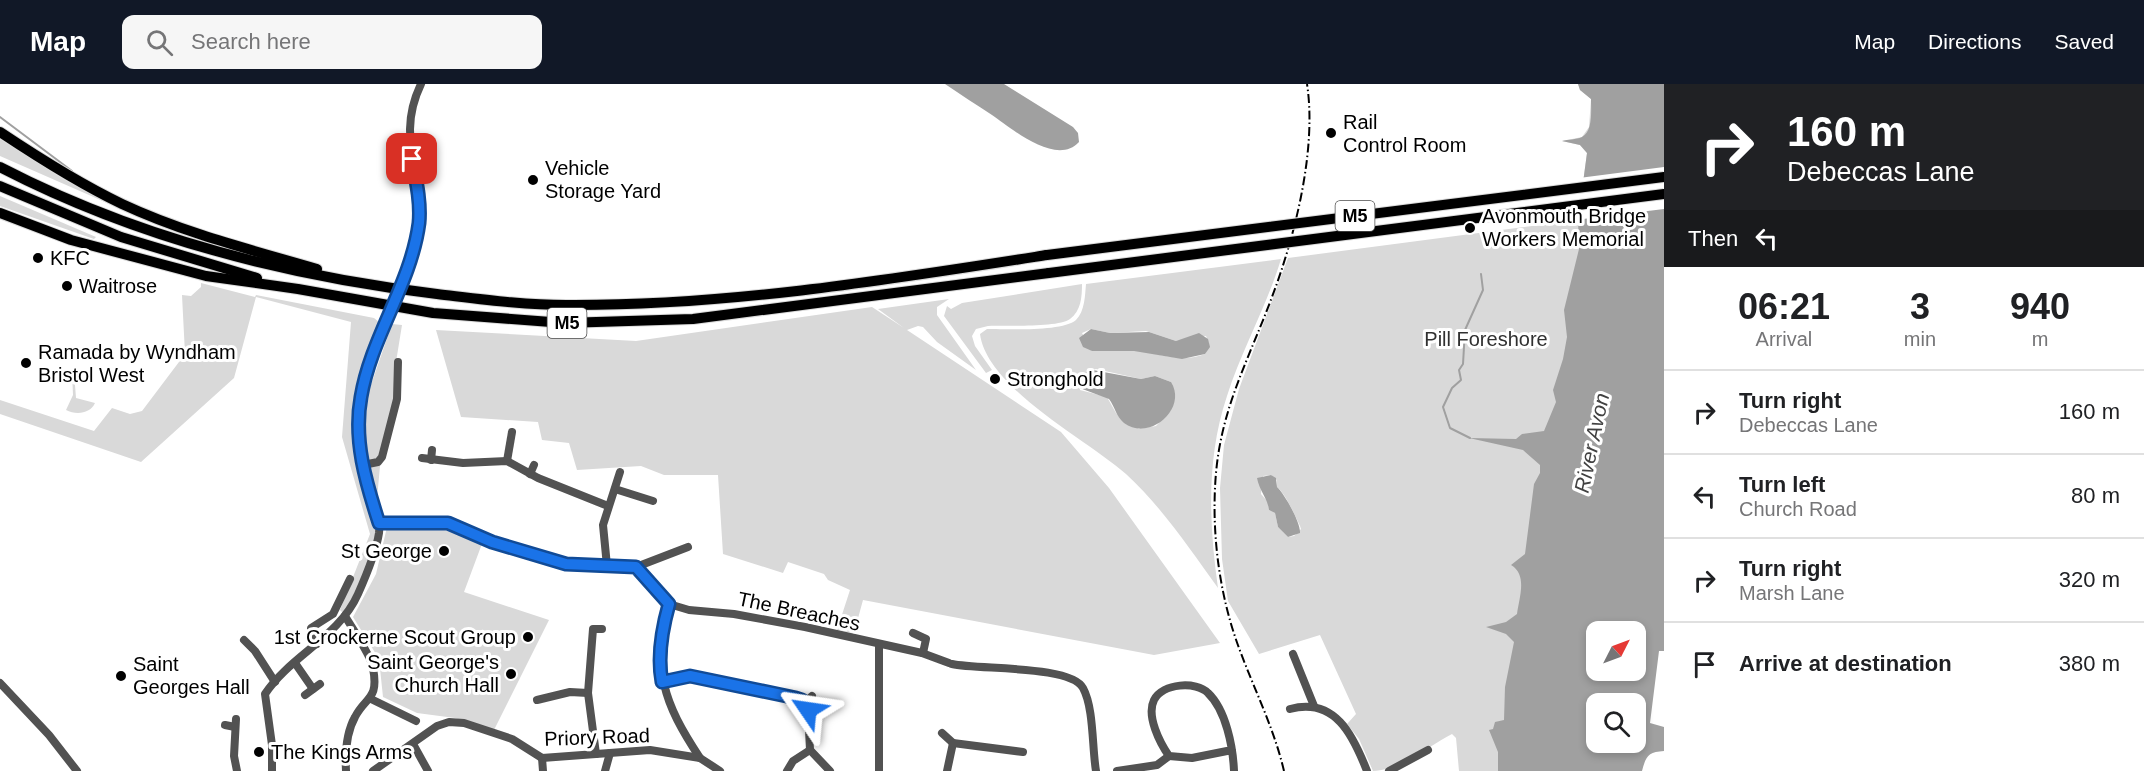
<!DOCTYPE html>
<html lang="en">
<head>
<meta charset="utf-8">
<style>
  body { margin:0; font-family:Helvetica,sans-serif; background:#f6f6f6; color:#202124; height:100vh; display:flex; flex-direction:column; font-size:22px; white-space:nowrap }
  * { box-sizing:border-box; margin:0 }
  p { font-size:20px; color:#757577 }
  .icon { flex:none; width:33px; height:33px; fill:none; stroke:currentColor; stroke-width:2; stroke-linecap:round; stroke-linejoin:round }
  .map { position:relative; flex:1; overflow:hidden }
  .panel { display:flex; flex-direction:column; background:#fff; width:480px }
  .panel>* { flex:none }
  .banner { background:#202124; color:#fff; overflow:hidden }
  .needle { width:39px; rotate:48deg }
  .tools { position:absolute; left:1586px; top:537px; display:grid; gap:12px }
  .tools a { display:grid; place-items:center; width:60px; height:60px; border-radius:12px; background:#fff; box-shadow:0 3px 9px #0003; font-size:30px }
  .pin { position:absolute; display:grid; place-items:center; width:51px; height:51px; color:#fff; margin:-26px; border-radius:12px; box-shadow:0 3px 9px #0006 }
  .me { position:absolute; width:66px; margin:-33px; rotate:302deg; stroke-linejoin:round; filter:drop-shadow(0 0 4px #0008) }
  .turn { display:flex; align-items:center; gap:21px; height:126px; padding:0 24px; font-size:27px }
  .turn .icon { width:78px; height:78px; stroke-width:2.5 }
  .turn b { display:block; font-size:42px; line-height:51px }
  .then { display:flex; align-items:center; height:57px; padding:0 24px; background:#0003; gap:12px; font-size:22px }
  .eta { display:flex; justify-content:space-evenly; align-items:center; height:102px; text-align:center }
  .eta b { font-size:36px; font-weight:700; line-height:42px }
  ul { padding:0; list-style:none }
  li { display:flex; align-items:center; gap:18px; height:84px; padding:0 24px; border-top:2px solid #e0e0e0 }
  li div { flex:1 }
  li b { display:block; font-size:22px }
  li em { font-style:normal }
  header { display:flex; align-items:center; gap:36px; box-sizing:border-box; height:84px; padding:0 30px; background:#111827; color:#fff }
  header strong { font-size:28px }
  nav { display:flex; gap:33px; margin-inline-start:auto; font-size:21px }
  .search { width:420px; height:54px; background:#f6f6f6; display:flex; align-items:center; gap:15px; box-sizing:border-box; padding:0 21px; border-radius:12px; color:#757577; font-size:22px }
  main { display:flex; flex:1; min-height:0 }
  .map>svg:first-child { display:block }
  .green { fill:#d9d9d9; fill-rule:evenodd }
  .water { fill:#a0a0a0; fill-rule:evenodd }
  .pier { fill:#fff }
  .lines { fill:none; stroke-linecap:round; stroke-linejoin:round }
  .stream { stroke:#a0a0a0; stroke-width:2 }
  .highway-casing { stroke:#dbdbdb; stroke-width:12 }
  .minor { stroke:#525252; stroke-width:8 }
  .highway { stroke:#000; stroke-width:10 }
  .rail { stroke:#000; stroke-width:2; stroke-dasharray:9 3 1.5 3; stroke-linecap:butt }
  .highway-bridge-casing { stroke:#dbdbdb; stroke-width:12; stroke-linecap:butt }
  .minor-bridge { stroke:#525252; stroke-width:8 }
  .highway-bridge { stroke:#000; stroke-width:10 }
  .route-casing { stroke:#114b97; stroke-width:15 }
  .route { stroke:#1a73e8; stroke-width:10 }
  .poi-dot { fill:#000; stroke:#fff; stroke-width:2 }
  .labels { text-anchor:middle; stroke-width:6; stroke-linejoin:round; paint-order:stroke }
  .shield { fill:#fff; stroke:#4c4c4c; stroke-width:1.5 }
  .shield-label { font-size:18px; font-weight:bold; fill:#000 }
  .poi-label { font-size:20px; fill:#000; stroke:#fff; text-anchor:start }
  .park-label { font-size:20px; fill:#303030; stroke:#fff }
  .street-label { font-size:20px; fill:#000; stroke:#fff }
  .water-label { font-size:21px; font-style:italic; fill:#414141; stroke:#fff }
</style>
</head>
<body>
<header>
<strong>Map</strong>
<div class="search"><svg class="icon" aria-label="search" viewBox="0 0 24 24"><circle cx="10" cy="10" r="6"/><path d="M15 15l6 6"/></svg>Search here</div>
<nav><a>Map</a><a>Directions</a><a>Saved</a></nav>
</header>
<main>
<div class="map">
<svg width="1664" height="687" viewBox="0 0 1664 687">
  <rect width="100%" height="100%" fill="#fff"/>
  <!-- green -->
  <g class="green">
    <path d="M1578,0H1638L1601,294L1526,364L1541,373L1536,687H1459L1456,654L1452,650C1431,661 1397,687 1373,687L1359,655L1347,640L1356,630L1320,551L1259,570L1228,517L1222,475L1220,404L1224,361L1239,305L1288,174L1578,136L1587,69L1580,61L1562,57L1582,53L1589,43L1591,15L1580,6ZM1271,391L1277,396V403C1285,409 1295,431 1300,442L1301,445L1294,452L1288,453L1278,443L1275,429L1269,426L1268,418L1261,410L1263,392Z"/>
    <path d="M0,55L65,96L121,125L0,72Z"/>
    <path d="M0,112L96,153L94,155L0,122Z"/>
    <path d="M1281,175C1267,222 1242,265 1227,312C1206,374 1209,441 1218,504C1190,465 1161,422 1126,390C1086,355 987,304 980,250L987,245C1008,245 1062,248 1076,236C1085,227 1085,211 1086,200ZM1091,245L1110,249L1146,247L1176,257L1206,252L1209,260L1205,270C1183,279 1160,270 1139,267C1126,266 1104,266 1092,267L1082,249ZM1096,285L1141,295L1155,292L1171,298V326L1156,342L1139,345L1116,329L1107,313L1080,306L1079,290Z"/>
    <path d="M201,199L255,213L256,211L374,234L379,238C372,268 355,295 354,327C352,368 371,404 376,444C379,466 355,510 344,530L340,526L370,450L342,353L351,238L256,213L234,294L141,378L0,330V316L94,347L112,324L130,330L142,327L185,270L182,211L191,212L201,203Z"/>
    <path d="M1082,200C1082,213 1081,227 1070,235C1058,244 1005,241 988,242L976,245L972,252L975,262L992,286L986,289L944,232L947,222L951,225L962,219Z"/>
    <path d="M949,215L937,223V231L976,286L937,258L923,243L918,242L907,246L1061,348L1109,404L1220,559L1154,571L863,516L854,549L837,546L850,506L828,496L824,490L788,478L783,489L723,470L718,391H664L641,382L577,386L569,359L542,356L538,338L461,333L436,246L636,257L872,223L904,244L878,225Z"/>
    <path d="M392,240L402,241L396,278V315L381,371L377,415L363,346L365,318Z"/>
    <path d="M72,288H74L76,314L95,319C90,330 76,331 66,326L73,311Z"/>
    <path d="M387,443H451L483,457L464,508L549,536L494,646L455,634L417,629L383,613L379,575L353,533L376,490Z"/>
  </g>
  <!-- water -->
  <g class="water">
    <path d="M945,0H1004L1073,43L1078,49L1079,58C1056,83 1011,44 992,31C977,21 961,11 945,0Z"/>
    <path d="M1578,0H1664V567H1659L1650,639L1664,643V667C1648,668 1646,672 1642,687H1498V668L1489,646L1493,645L1495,638L1504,636L1505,603L1514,558L1506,550L1486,543L1506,538L1517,530C1519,514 1528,491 1511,481L1525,470L1534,400L1540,389V381L1523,366L1469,354L1516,355L1522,350L1544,347L1556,318L1553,306L1563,275L1567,253L1564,226L1579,165L1578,136L1587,69L1580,61L1562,57C1568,55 1576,56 1582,53C1593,48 1591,26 1591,15L1580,6ZM1596,548H1635V586H1596ZM1596,620H1635V658H1596Z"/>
    <path d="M1091,245L1110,249L1149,248L1176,257L1199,249L1208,255L1210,263L1205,270L1182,275L1134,267H1092L1083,263L1079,254Z"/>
    <path d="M1093,286L1141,295L1155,292L1171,298C1188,325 1149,358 1124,339C1116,332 1115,323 1109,315L1077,303L1079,290Z"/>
    <path d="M1271,391L1276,394L1277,403C1284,409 1301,439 1300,449L1288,453L1278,443L1275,429L1269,426C1268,415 1259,406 1257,394Z"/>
  </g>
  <!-- pier -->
  <path class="pier" d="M1664,83V125L1575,136L1579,94Z"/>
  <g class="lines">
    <!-- stream -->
    <g class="stream">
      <path d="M0,33L72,87"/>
      <path d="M1470,354L1450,344L1443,323L1452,304L1461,296L1459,286L1463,280L1465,246L1483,206L1481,190"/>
    </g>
    <defs>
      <g id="highway">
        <path d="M0,48C39,74 80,100 122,120C184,149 252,166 317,185"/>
        <path d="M0,83C135,153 287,192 437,210C480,215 523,221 566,221C727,222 888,196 1047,171"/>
        <path d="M0,102L121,153L257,194"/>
        <path d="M0,129L71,156L206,192L298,205L433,229L564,239L693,235L1049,189"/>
      </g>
    </defs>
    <!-- highway casing -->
    <use href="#highway" class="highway-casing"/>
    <!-- minor -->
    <g class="minor">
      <path d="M405,187C410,171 417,155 419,137C424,87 395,54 421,0"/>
      <path d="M422,374L463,379L507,377L538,394L608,422"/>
      <path d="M431,376L432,366"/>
      <path d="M507,377L512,348"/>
      <path d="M363,381L378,378L382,373L397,315L398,278"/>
      <path d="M530,390L534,381"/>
      <path d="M615,405L653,417"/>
      <path d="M379,439H448L492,458L566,480L636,483L669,520"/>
      <path d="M607,482L603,441L620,388"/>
      <path d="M636,483L688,463"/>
      <path d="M669,520L689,526L734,530L805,543L922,569L949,579"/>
      <path d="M669,520C652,586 663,618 700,674"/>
      <path d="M345,532C352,544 372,573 373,584C379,616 366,612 355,633C346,649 345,669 346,687"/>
      <path d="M913,549L926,555L923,569"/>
      <path d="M244,556L255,567L275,598"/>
      <path d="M317,560L311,552V544L333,530L350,495"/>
      <path d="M879,560V687"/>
      <path d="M1293,570L1314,622"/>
      <path d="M295,579L313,605"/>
      <path d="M952,580C979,586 1071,581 1083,604C1094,624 1092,664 1096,687"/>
      <path d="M662,598L690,592L802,617L808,626L810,666L830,687"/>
      <path d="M0,599L49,651L77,687"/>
      <path d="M305,611L320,600"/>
      <path d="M371,615L416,637"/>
      <path d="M537,616L570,608L588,609"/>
      <path d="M804,619L812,612"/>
      <path d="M1290,625C1335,613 1353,651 1367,687"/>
      <path d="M236,635L234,672L237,687"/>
      <path d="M225,641L235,643"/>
      <path d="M942,649L953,659"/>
      <path d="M413,660L428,687"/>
      <path d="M1232,666L1192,674L1169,672C1160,659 1146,632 1154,616C1163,599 1196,597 1208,609C1226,626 1233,663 1234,687"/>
      <path d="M596,670L588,609L593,545H602"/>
      <path d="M542,674L543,687"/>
      <path d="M272,687V661L265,610C290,572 339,553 358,510C366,492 376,469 379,449C381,431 370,413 366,396C352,346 361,299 381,253"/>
      <path d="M373,687L437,642L449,638L464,639L512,655L542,674L650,666L700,674L720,687"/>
      <path d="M605,687L610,669"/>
      <path d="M787,687L793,677L810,666"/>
      <path d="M947,687L953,659L1023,668"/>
      <path d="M1117,687L1157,681L1169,672"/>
      <path d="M1389,687L1428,666"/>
    </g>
    <!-- highway -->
    <use href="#highway" class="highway"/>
    <!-- rail -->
    <path class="rail" d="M1284,687C1274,644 1254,605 1239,564C1219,510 1211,447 1216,389C1222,322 1249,275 1272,213C1295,152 1317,65 1307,0"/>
    <defs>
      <g id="highway-bridge">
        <path d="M1047,171L1664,93"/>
        <path d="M1049,189L1664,110"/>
      </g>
    </defs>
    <!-- highway-bridge casing -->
    <use href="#highway-bridge" class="highway-bridge-casing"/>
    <!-- minor-bridge -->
    <path class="minor-bridge" d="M381,253L405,187"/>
    <!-- highway-bridge -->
    <use href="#highway-bridge" class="highway-bridge"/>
  </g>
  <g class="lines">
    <defs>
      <path id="route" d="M412,75C416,96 421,118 419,139C411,200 371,253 361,313C353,356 366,399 379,439H448L492,458L566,480L636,483L669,520C662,545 657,572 662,598L690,592L796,614L802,616L808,626"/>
    </defs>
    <!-- route casing -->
    <use href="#route" class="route-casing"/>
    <!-- route -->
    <use href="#route" class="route"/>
  </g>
  <!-- markers -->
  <g class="poi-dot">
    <circle cx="1331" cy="49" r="6"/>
    <circle cx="533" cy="96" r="6"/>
    <circle cx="1470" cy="144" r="6"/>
    <circle cx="38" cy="174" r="6"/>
    <circle cx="67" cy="202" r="6"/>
    <circle cx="26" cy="279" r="6"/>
    <circle cx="995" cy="295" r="6"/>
    <circle cx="444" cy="467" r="6"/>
    <circle cx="528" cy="553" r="6"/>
    <circle cx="511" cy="590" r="6"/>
    <circle cx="121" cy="592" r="6"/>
    <circle cx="259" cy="668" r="6"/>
  </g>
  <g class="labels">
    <!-- shield labels -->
    <g class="shield">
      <rect x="1335.5" y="117" width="39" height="30" rx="4.5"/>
      <rect x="547.5" y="224" width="39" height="30" rx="4.5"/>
    </g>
    <g class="shield-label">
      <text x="1355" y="138">M5</text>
      <text x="567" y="245">M5</text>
    </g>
    <!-- poi labels -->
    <g class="poi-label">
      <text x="1343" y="45">Rail<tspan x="1343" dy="23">Control Room</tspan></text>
      <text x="545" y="91">Vehicle<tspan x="545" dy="23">Storage Yard</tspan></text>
      <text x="1482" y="139">Avonmouth Bridge<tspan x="1482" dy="23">Workers Memorial</tspan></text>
      <text x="50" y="181">KFC</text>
      <text x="79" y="209">Waitrose</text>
      <text x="38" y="275">Ramada by Wyndham<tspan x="38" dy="23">Bristol West</tspan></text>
      <text x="1007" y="302">Stronghold</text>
      <text x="432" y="474" text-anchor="end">St George</text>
      <text x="516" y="560" text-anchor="end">1st Crockerne Scout Group</text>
      <text x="499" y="585" text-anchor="end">Saint George's<tspan x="499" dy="23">Church Hall</tspan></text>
      <text x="133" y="587">Saint<tspan x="133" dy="23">Georges Hall</tspan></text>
      <text x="271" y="675">The Kings Arms</text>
    </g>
    <!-- park labels -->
    <g class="park-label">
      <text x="1486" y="262">Pill Foreshore</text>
    </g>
    <!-- street labels -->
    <g class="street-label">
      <text transform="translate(799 527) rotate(12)" y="7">The Breaches</text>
      <text transform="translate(597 653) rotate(-2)" y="7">Priory Road</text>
    </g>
    <!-- water labels -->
    <g class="water-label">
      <text transform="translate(1592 359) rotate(-78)" y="7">River Avon</text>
    </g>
  </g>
</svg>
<div class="tools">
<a><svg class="needle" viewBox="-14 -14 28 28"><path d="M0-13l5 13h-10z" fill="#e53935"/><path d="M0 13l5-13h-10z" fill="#757577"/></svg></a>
<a><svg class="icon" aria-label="search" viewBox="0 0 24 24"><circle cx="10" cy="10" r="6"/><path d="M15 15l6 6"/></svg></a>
</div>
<div class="pin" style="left:412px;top:75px;background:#d93025"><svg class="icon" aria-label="arrive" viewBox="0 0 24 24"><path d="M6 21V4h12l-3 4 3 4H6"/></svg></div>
<svg class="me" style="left:808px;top:626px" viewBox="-20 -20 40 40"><path d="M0-17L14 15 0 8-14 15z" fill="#1a73e8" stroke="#fff" stroke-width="4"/></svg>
</div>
<section class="panel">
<div class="banner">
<div class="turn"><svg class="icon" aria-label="right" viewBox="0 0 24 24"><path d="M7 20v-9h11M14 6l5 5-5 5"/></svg><div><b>160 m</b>Debeccas Lane</div></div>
<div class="then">Then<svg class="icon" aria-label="left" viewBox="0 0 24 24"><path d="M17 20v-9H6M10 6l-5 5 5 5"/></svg></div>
</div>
<div class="eta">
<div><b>06:21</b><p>Arrival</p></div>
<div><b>3</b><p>min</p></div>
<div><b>940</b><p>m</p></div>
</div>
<ul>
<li><svg class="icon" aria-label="right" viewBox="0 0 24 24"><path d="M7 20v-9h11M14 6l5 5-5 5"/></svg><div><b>Turn right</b><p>Debeccas Lane</p></div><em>160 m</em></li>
<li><svg class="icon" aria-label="left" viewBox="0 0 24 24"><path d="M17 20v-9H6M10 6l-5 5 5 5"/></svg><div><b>Turn left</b><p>Church Road</p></div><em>80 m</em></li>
<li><svg class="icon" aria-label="right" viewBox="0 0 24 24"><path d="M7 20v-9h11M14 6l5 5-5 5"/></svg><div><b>Turn right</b><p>Marsh Lane</p></div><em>320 m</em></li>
<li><svg class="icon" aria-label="arrive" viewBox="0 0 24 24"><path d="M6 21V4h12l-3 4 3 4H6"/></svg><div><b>Arrive at destination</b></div><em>380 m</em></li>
</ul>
</section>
</main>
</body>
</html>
